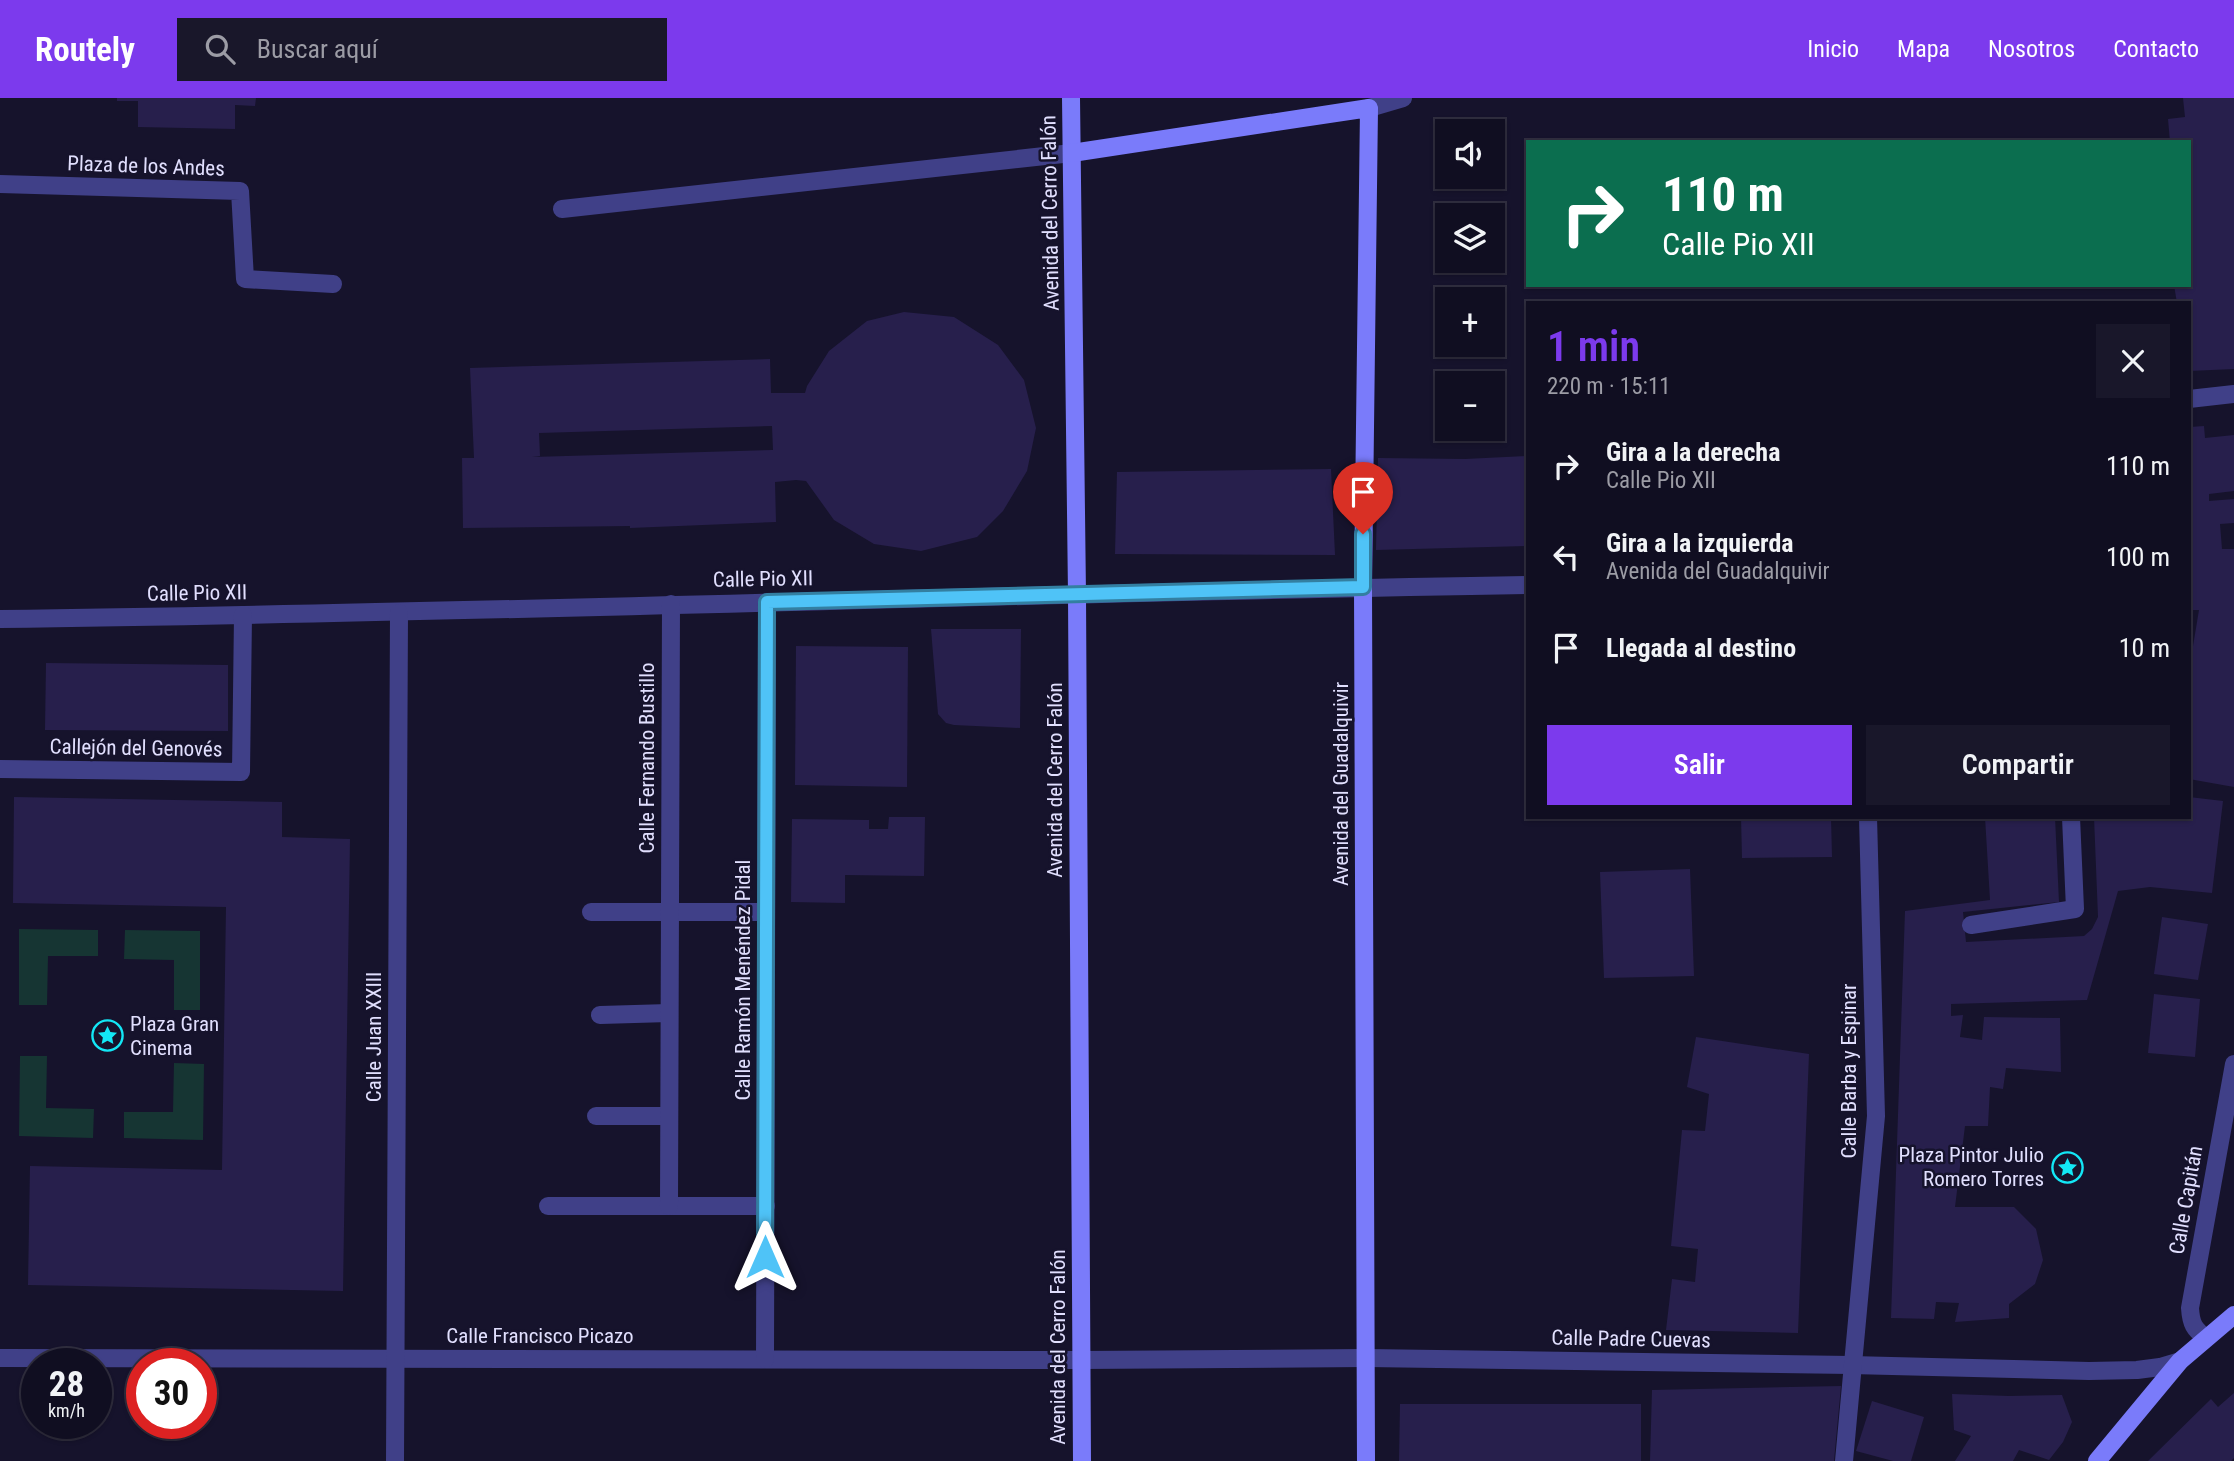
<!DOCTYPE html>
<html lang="es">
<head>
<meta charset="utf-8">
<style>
  body { margin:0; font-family:"Roboto Condensed",sans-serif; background:#19172a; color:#f1f3f6; height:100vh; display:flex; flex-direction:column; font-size:26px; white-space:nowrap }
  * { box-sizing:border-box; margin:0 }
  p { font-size:23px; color:#9c9ca5 }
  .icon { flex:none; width:38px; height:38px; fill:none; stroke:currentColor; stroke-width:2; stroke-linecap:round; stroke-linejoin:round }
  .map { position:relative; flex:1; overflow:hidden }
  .drawer { position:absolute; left:1526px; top:203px; width:665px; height:518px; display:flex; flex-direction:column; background:#100e21; border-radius:0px; box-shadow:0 2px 5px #0004,0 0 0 2px #302e3f }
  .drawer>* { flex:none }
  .top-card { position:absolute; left:1526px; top:42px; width:665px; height:147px; border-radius:0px; box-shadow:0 2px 5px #0004,0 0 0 2px #302e3f; background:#0b6e4f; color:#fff; overflow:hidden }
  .fabs { position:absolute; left:1435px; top:21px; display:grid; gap:14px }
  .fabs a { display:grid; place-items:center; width:70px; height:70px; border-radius:0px; background:#100e21; box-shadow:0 2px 5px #0004,0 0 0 2px #302e3f; font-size:35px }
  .speed { position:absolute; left:21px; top:1250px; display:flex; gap:14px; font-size:35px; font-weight:700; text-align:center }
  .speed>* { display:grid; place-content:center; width:91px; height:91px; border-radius:50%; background:#100e21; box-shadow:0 2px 5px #0004,0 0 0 2px #302e3f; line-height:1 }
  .speed small { font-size:18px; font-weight:400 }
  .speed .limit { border:10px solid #d22; background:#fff; color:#111 }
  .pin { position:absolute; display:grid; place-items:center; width:60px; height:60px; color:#fff; margin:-72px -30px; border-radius:50% 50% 50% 0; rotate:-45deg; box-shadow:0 0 7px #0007 }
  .pin .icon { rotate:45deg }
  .me { position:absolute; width:77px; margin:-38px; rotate:0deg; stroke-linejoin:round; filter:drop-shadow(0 0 5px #0008) }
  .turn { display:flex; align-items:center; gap:24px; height:147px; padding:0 21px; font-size:32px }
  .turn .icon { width:91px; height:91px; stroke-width:2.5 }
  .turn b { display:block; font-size:49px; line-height:60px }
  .round { display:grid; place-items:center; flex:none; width:74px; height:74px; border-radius:0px; background:#19172a }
  .summary { display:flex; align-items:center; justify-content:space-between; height:119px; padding:0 21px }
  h1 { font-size:42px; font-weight:600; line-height:52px; color:#7c3aed }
  .action { display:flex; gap:14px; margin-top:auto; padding:14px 21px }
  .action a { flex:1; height:80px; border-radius:0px; background:#7c3aed; color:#fff; font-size:28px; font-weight:600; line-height:80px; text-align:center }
  .action a+a { background:#19172a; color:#f1f3f6 }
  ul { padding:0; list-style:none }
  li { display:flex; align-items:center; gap:21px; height:91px; padding:0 21px }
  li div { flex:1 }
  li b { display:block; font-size:26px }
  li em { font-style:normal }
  header { display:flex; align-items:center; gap:42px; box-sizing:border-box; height:98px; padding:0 35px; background:#7c3aed; color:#fff }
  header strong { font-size:33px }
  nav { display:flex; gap:38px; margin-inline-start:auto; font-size:24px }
  .search { width:490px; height:63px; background:#19172a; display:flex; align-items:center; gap:18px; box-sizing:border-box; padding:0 24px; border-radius:0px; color:#9c9ca5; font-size:26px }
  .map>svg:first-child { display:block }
  .green { fill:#163533 }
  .building { fill:#271f4c; fill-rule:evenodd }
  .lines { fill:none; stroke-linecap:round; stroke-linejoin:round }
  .lane { stroke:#404088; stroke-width:18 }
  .street { stroke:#404088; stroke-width:18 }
  .secondary { stroke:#7a7bfa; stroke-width:18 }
  .route-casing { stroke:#337fa1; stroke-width:18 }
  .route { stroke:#4fc3f7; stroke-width:12 }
  .labels { text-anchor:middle; stroke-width:5; stroke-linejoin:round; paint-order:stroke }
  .street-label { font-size:21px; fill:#e1dffe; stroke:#16132c }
  .poi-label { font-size:21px; fill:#e1dffe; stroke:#16132c; text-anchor:start }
</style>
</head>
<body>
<header>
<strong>Routely</strong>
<div class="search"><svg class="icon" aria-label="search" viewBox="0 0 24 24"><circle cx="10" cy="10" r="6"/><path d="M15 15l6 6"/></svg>Buscar aquí</div>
<nav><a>Inicio</a><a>Mapa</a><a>Nosotros</a><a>Contacto</a></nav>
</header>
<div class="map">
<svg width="2234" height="1363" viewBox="0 0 2234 1363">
  <rect width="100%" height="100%" fill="#16132c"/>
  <!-- green -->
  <g class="green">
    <path d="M19,831L98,832V858H48L47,907H19Z"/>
    <path d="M125,832L200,833V912H174V862L124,861Z"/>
    <path d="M20,958H47L46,1010L94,1011L93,1040L19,1038Z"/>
    <path d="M174,965L204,966L203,1042L124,1040V1014H173Z"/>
  </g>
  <!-- building -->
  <g class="building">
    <path d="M117,0H256L255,8L235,7V31L138,29V3H117Z"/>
    <path d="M2183,0H2234V271L2189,273V205H2177L2174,187H2189V44H2170L2168,21L2185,19Z"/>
    <path d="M904,214L954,219L998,247L1024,282L1036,330L1027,373L1003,413L977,439L921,453L874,446L834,422L806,383L796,382L775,384L776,424L630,430V428L463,430L462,360H474L470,270L770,261L771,295H805L807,288L829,253L867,223ZM772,328L773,352L532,359L540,358L539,335Z"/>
    <path d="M2204,328L2205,340L2234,337V393L2209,396V403L2234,401V425L2220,426L2222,451H2234V689L2189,681V572L2199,512H2189V350L2190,329Z"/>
    <path d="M1528,358V448L1376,452L1378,360L1465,361Z"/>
    <path d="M1331,371L1335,457L1115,456L1117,374Z"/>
    <path d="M931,531H1021L1020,630L954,627L946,625L938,616Z"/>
    <path d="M796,548L908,549L907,689L795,687Z"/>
    <path d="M46,565L228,567V633L45,632Z"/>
    <path d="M14,699L282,704V739L350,741L343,1193L28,1187L30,1068L222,1072L226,809L13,805Z"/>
    <path d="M2189,699L2223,703L2212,795L2150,789L2118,793L2087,902L1951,906V918L1963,917L1960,939L1982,942L1984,919L2060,920L2061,974L2006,970L2003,991L1990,989L1988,1028H1965L1955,1109H2014L2036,1131L2043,1162L2035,1186L2009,1206V1220L1955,1224L1959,1205L1936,1204L1934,1221L1891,1220L1905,813L1990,802L1985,719H2055L2059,804L1963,814L1966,844L2084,838L2092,831L2098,819L2094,719H2189Z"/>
    <path d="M889,719H925L924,778L845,777V805L791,804L792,721L869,722V731H888Z"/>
    <path d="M1741,719H1831L1832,759L1742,760Z"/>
    <path d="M1690,771L1694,878L1604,880L1600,774Z"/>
    <path d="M2162,819L2208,826L2198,882L2154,876Z"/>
    <path d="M2154,896L2200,901L2195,959L2148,955Z"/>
    <path d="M1696,939L1809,956L1798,1235L1666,1232L1672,1181L1695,1184L1698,1151L1671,1148L1682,1032L1705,1033L1709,996L1687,989Z"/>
    <path d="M1841,1288L1834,1363H1650L1652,1292Z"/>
    <path d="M2234,1295V1360L2231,1363H2148L2211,1301L2218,1309Z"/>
    <path d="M1952,1296L2009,1298L2062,1297L2072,1324L2063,1344L2049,1362L2019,1352L2013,1363H1955L1971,1338L1954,1332Z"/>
    <path d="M1872,1303L1924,1319L1911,1363H1893L1856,1353Z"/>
    <path d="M1400,1306H1641V1363H1399Z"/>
  </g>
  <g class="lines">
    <!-- lane -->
    <path class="lane" d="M562,111L1072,55"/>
    <!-- street -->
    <g class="street">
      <path d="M1369,10L1403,0"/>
      <path d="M0,86L240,93L245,181L333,186"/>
      <path d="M2189,301L2234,296"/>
      <path d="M0,521C509,515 1018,495 1528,487"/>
      <path d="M0,671L241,674L243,517"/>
      <path d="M591,814H766"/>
      <path d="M1971,827L2075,811L2071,719"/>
      <path d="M600,917L669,915"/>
      <path d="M596,1018H669"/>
      <path d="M548,1108H766"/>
      <path d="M669,1108L671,506"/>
      <path d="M2206,1240C2194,1231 2191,1226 2190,1210L2234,966"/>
      <path d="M0,1260L1081,1262L1367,1260L1851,1267L2089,1273L2137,1272L2160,1269L2180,1263"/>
      <path d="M765,1261L767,504"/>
      <path d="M395,1363L399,515"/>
      <path d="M1844,1363L1876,1018L1868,719"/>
    </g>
    <!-- secondary -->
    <g class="secondary">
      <path d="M1071,0L1077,497L1082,1363"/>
      <path d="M1072,55L1369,10L1363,489L1366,1363"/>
      <path d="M2097,1363L2180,1263L2234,1217"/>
    </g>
  </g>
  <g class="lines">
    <defs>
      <path id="route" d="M765,1159L767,504L1363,489V436"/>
    </defs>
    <!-- route casing -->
    <use href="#route" class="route-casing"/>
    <!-- route -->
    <use href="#route" class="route"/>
  </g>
  <!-- icons -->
  <defs>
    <symbol id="sight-ring" viewBox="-11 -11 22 22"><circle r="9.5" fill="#16132c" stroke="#13e7f6" stroke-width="1.5"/><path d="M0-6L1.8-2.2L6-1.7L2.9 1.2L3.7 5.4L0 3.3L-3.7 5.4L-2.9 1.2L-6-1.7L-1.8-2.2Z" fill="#13e7f6"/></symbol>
  </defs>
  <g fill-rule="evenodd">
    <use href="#sight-ring" x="90" y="920" width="35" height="35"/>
    <use href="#sight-ring" x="2050" y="1052" width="35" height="35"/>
  </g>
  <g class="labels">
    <!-- street labels -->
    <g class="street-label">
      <text transform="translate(146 68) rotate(2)" y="7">Plaza de los Andes</text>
      <text transform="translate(1050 115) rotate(-91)" y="7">Avenida del Cerro Falón</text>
      <text transform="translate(763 481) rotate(-1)" y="7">Calle Pio XII</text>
      <text transform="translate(197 495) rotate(-1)" y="7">Calle Pio XII</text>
      <text transform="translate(136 650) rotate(1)" y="7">Callejón del Genovés</text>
      <text transform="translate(647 660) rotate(-90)" y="7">Calle Fernando Bustillo</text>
      <text transform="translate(1055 682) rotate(-90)" y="7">Avenida del Cerro Falón</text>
      <text transform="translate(1341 686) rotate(-90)" y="7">Avenida del Guadalquivir</text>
      <text transform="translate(743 882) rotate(-90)" y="7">Calle Ramón Menéndez Pidal</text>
      <text transform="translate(374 939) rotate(-90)" y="7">Calle Juan XXIII</text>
      <text transform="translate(1849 973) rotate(-90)" y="7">Calle Barba y Espinar</text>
      <text transform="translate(2186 1102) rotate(-80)" y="7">Calle Capitán</text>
      <text x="540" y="1245">Calle Francisco Picazo</text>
      <text transform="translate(1631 1241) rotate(1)" y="7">Calle Padre Cuevas</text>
      <text transform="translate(1058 1249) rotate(-90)" y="7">Avenida del Cerro Falón</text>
    </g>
    <!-- poi labels -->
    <g class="poi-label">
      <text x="130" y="933">Plaza Gran<tspan x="130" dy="24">Cinema</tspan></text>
      <text x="2044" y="1064" text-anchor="end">Plaza Pintor Julio<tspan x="2044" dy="24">Romero Torres</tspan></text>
    </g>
  </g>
</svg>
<div class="fabs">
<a><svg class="icon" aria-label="sound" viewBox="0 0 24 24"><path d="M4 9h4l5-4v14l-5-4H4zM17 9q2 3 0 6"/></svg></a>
<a><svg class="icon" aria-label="layers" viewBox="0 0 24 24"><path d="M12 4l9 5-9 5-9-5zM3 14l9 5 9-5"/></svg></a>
<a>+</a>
<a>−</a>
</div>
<div class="speed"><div>28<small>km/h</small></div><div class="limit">30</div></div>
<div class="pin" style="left:1363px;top:436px;background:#d93025"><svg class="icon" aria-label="arrive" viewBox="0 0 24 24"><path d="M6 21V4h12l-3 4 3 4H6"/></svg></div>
<svg class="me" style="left:765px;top:1159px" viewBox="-20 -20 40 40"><path d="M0-17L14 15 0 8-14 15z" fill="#4fc3f7" stroke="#fff" stroke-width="4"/></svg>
<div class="top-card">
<div class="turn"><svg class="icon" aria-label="right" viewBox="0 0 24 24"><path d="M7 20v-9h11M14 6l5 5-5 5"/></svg><div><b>110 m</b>Calle Pio XII</div></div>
</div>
<section class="drawer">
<div class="summary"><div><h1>1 min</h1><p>220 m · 15:11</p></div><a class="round"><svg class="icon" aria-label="close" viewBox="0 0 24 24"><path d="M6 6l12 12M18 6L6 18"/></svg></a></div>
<ul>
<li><svg class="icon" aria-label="right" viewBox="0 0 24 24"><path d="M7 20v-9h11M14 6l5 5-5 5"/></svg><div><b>Gira a la derecha</b><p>Calle Pio XII</p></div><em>110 m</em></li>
<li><svg class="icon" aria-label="left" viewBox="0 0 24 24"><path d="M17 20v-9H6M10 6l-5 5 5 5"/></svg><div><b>Gira a la izquierda</b><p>Avenida del Guadalquivir</p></div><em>100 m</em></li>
<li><svg class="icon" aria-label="arrive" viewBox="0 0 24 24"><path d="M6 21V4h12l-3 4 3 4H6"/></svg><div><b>Llegada al destino</b></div><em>10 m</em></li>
</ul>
<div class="action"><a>Salir</a><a>Compartir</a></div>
</section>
</div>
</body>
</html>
